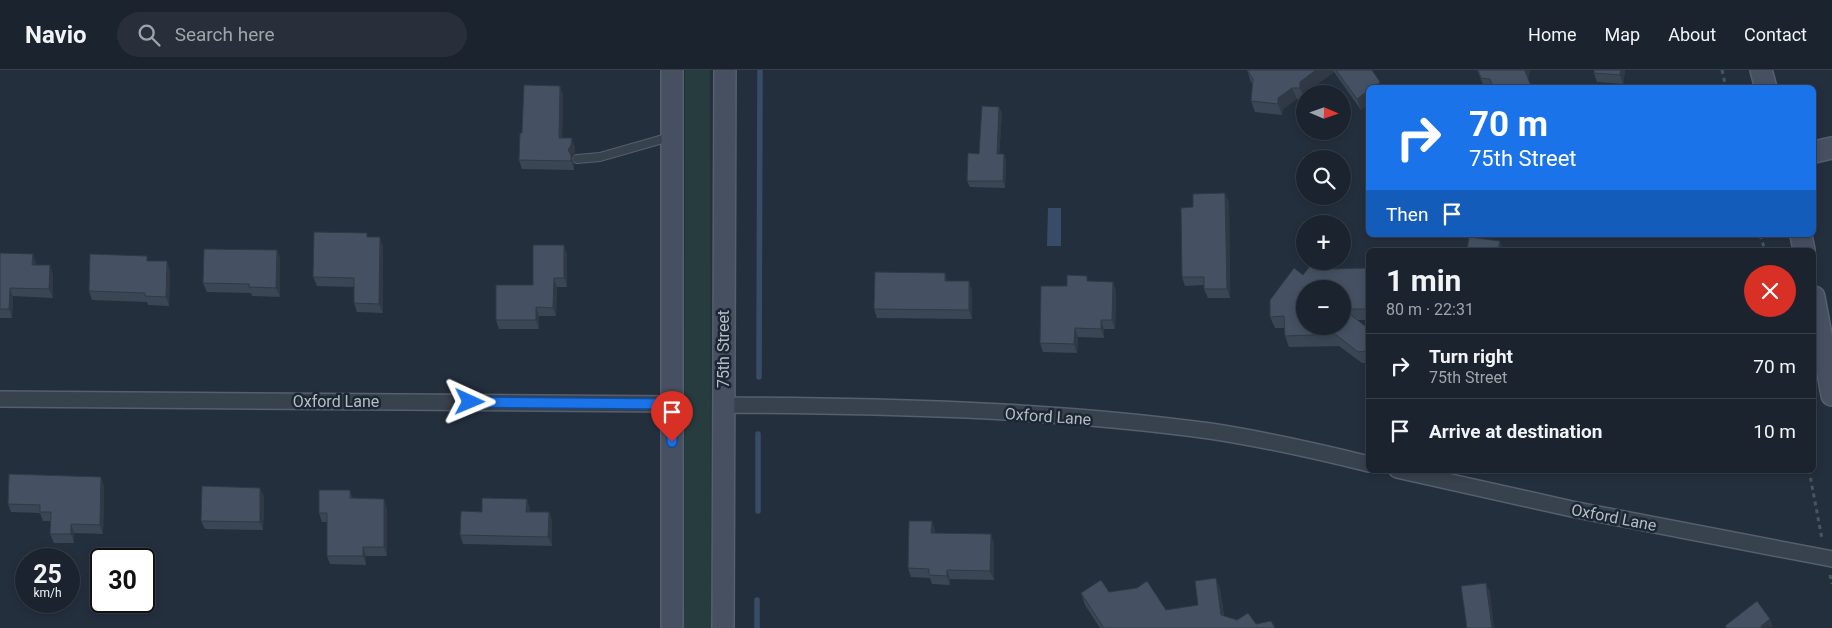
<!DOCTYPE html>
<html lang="en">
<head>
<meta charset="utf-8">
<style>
  body { margin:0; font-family:Roboto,sans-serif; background:#282f3a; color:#f1f3f6; height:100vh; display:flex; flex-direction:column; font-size:19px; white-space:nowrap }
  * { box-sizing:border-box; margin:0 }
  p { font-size:16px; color:#a0a4aa }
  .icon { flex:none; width:28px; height:28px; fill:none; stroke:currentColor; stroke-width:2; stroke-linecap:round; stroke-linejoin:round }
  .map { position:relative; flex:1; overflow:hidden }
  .panel { position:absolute; left:1366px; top:178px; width:450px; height:225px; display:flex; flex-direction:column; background:#1b232e; border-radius:8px; box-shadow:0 2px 8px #0003,0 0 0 1px #39404a }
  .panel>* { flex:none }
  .guide { position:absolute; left:1366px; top:15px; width:450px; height:152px; border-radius:8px; box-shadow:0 2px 8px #0003,0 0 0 1px #39404a; background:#1a73e8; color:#fff; overflow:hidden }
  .needle { width:32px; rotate:92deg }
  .fabs { position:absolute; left:1296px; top:15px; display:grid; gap:10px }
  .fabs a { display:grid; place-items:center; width:55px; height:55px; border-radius:50%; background:#1b232e; box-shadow:0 2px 8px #0003,0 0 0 1px #39404a; font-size:25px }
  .speed { position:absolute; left:15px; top:478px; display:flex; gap:10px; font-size:25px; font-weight:700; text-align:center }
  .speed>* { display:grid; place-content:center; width:65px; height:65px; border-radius:50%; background:#1b232e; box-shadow:0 2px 8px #0003,0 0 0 1px #39404a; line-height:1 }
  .speed small { font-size:12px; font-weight:400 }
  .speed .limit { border:2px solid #111; border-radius:8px; background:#fff; color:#111 }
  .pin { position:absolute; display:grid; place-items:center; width:42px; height:42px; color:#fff; margin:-51px -21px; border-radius:50% 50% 50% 0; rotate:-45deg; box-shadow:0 0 5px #0007 }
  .pin .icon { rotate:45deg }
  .me { position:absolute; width:55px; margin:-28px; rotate:91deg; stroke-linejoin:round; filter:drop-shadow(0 0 4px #0008) }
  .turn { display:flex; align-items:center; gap:18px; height:105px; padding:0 20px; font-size:22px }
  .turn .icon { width:65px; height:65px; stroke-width:2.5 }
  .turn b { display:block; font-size:35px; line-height:42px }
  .then { display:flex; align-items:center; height:48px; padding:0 20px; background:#0003; gap:10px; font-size:19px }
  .round { display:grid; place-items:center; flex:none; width:52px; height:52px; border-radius:26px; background:#282f3a }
  .headline { display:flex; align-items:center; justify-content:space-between; height:85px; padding:0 20px }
  h1 { font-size:30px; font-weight:700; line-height:38px }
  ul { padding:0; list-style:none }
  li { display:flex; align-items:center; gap:15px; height:65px; padding:0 20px; border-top:1px solid #39404a }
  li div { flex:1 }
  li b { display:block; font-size:19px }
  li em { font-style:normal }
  header { display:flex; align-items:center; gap:30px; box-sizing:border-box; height:70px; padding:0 25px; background:#1b232e; border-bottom:1px solid #39404a }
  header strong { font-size:24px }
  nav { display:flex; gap:28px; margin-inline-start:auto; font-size:18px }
  .search { width:350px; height:45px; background:#282f3a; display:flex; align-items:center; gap:12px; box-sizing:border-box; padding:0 18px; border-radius:28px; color:#a0a4aa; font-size:19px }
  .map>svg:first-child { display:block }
  .green { fill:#263c3f }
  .water { fill:#394c67 }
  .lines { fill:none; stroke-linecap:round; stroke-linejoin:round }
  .stream { stroke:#394c67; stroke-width:5.5 }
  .lane-casing { stroke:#565f6c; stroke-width:10 }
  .street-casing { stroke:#565f6c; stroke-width:18 }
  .secondary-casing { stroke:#565f6c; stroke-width:24 }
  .path { stroke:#44595c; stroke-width:3; stroke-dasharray:4 4; stroke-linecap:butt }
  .lane { stroke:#38414e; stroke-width:8 }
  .street { stroke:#38414e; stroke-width:15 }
  .secondary { stroke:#465061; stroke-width:21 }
  .wall { fill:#3b4654 }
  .shaded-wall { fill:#303945 }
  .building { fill:#455162; stroke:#303945; fill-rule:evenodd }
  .route-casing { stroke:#114b97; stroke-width:12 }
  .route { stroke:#1a73e8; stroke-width:9 }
  .labels { text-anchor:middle; stroke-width:5; stroke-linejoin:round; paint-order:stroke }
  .street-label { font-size:16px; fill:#b4bcc9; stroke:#1d2633 }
</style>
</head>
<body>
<header>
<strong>Navio</strong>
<div class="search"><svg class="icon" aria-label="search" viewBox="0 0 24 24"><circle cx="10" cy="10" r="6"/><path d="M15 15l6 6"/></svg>Search here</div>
<nav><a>Home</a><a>Map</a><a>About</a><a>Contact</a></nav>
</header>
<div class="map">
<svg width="1832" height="558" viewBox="0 0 1832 558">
  <rect width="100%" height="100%" fill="#242f3e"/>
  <!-- green -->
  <path class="green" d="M685,0H710L711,558H684Z"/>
  <!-- water -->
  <path class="water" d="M1048,138H1061V176H1047Z"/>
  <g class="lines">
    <!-- stream -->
    <g class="stream">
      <path d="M759,307L760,1"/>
      <path d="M758,441V364"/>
      <path d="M757,558V530"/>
    </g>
    <defs>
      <path id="lane" d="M577,89L600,87L670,67"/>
      <g id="street">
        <path d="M0,329L672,334"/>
        <path d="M723,335C885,336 1049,339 1210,361C1263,369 1316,381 1369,394"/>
        <path d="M1397,400L1572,439L1832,489"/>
      </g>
      <g id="secondary">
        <path d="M672,0V558"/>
        <path d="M1761,0L1766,18"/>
        <path d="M1814,82L1832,78"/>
        <path d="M1801,165L1804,180"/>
        <path d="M1814,227L1832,325"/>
        <path d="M723,558L725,0"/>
      </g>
    </defs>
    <!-- lane casing -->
    <use href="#lane" class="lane-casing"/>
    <!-- street casing -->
    <use href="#street" class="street-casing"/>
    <!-- secondary casing -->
    <use href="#secondary" class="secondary-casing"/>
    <!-- path -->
    <g class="path">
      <path d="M1722,0L1726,18"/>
      <path d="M1760,165L1765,180"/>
      <path d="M1809,400L1822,469"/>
      <path d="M1830,505L1832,514"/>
    </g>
    <!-- lane -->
    <use href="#lane" class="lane"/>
    <!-- street -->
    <use href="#street" class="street"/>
    <!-- secondary -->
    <use href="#secondary" class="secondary"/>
  </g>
  <!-- wall -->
  <g class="wall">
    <path d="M1247,0H1372L1369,18V34L1361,40L1334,2L1305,23L1304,29H1297L1283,39L1282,45L1255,42L1251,31L1253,14L1251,12Z"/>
    <path d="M1477,0H1530L1528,9L1531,16L1539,18H1489L1484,17Z"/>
    <path d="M1625,0L1623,14L1597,12L1594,3Z"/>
    <path d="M560,16L563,25L562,68L575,77V84L572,88L574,94V100L522,99L519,90L522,63Z"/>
    <path d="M1002,43L999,84L1006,90L1005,118L970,117L967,111L979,84Z"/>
    <path d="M1229,132L1230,228H1208L1204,219V215L1185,216L1182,207L1193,137Z"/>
    <path d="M369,167L383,176V243L357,242L354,233V217L317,216L313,207Z"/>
    <path d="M277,180L280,189V227L252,226L251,223L207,222L203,213Z"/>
    <path d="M0,183L36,193V195L53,204V228L13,226L12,248H0Z"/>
    <path d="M567,184V217H557L556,246H539V259H499L496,250Z"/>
    <path d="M149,191L170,200L169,236L148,235L147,232L92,230L89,221Z"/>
    <path d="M1369,198V250H1357L1369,259V293H1362L1339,276L1289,277L1285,266L1284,258H1275L1270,247L1303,205L1334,199Z"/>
    <path d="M948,211L972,220V249L877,248L874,239Z"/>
    <path d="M1089,211L1113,212L1116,221L1115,259H1104V268L1078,267L1077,283L1043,282L1040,273L1067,216Z"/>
    <path d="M104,416L103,464L74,463V473H54L50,464L51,451H43L40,443L11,442L8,434Z"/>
    <path d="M260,418L264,427L263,460L205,459L201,451Z"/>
    <path d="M350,420L352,428L387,438V486H366V495L330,494L327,486V452H322L319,443Z"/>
    <path d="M530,438V442H549L552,451V476L463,474L460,465L482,442Z"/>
    <path d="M935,460V463L994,473V510L950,509V515L932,514L930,508L911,507L908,498Z"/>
    <path d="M1216,508L1220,519L1224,546L1237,550L1275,558H1100L1085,535L1081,523L1109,522L1166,540L1198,535Z"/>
  </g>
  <!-- shaded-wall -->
  <g class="shaded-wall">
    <path d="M1316,0H1333L1334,2L1305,23L1304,29L1300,18V12Z"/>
    <path d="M1525,0H1530L1528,10L1525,1Z"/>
    <path d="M1621,0H1625L1623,14L1620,5Z"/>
    <path d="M1380,12L1382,18H1373Z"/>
    <path d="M560,16L563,25L562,77L559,68Z"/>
    <path d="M1292,18L1297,29L1283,39L1282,45L1278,34V28Z"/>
    <path d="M1369,20V34L1361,40L1357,29Z"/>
    <path d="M999,37L1002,43L999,90L997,84Z"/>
    <path d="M572,68L575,77V84L572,88L574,94V100L568,80Z"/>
    <path d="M1004,84L1006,90L1005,118L1003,111Z"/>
    <path d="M1225,123L1229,132L1230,228L1227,219Z"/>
    <path d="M380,167L383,176V243L379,234Z"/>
    <path d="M1500,171L1502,177L1501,180H1498Z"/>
    <path d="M564,175L567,184V217L564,208Z"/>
    <path d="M277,180L280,189V227L276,218Z"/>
    <path d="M33,184L36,193V204L32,195Z"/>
    <path d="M167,191L170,200L169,236L166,227Z"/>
    <path d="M50,195L53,204V228L49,219Z"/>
    <path d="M945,203L948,212L945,211Z"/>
    <path d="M554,208L557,217L556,246L553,238Z"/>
    <path d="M969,211L972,220V249L969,240Z"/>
    <path d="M1113,212L1116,221L1115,259L1112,250Z"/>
    <path d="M10,218L13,226L12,248L9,239Z"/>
    <path d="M536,237L539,246V259L536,250Z"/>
    <path d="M1101,250L1104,259V268L1101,259Z"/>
    <path d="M1075,258L1078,267L1077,283L1074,274Z"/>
    <path d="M1369,276V292L1365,281Z"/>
    <path d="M101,407L104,416L103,464L100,455Z"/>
    <path d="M260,418L264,427L263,460L260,452Z"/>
    <path d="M384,429L387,438V486L384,477Z"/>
    <path d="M527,429L530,438L529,451L526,442Z"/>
    <path d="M549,442L552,451V476L548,467Z"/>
    <path d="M932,451L935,460L934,472L931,463Z"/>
    <path d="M71,454L74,463V473L71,464Z"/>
    <path d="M991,464L994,473V510L990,501Z"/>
    <path d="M363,477L366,486V495L363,486Z"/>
    <path d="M947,500L950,509V515L947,506Z"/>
    <path d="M1216,508L1220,519L1225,556L1221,545Z"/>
    <path d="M1486,513L1490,522L1494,558H1492Z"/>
    <path d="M1770,549L1773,557L1761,558V556Z"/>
  </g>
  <!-- building -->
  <g class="building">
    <path d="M1247,0H1316L1300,12V18H1292L1278,28V34L1251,31L1253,9Z"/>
    <path d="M1336,0H1372L1380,12L1373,18H1369V20L1357,29Z"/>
    <path d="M1478,0H1525V1L1531,16L1539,18H1493L1490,9L1481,8Z"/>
    <path d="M1594,0H1621L1620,5L1594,3Z"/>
    <path d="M524,15L560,16L559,68H572L571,75L568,80L571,85V91L519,90L520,63H522Z"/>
    <path d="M982,36L999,37L997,84H1004L1003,111H967L968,83L979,84Z"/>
    <path d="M1225,123L1227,219H1204V207H1182L1181,138L1193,137V124Z"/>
    <path d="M314,162L367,163V167H380L379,234L354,233V208L313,207Z"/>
    <path d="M1469,167L1500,171L1498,180H1467Z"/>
    <path d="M533,175H564V208H554L553,238L536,237V250H496V215H533Z"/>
    <path d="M204,179L277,180L276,218L249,217V214L203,213Z"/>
    <path d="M0,183L33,184L32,195H50L49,219L10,218L9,239H0Z"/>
    <path d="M90,184L147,186V191H167L166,227L145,226V223L89,221Z"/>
    <path d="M1314,191H1324L1334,199L1369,198V239H1343L1369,259V276L1365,281L1358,282L1335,264L1285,266L1284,246L1270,247V230L1294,198L1303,205ZM1305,219H1342V256H1305Z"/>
    <path d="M875,202L945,203V211H969V240L874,239Z"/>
    <path d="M1067,205L1087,206V211L1113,212L1112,250H1101V259L1075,258L1074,274L1040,273L1041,216H1067Z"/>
    <path d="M9,404L101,407L100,455L71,454V464H50L51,442H40V435L8,434Z"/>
    <path d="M202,416L260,418V452L201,451Z"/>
    <path d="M319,420H350V428L384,429V477H363V486H327V443H319Z"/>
    <path d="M482,428L527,429L526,442H549L548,467L460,465L461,441L482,442Z"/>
    <path d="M909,451H932L931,463L991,464L990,501L947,500V506L929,505V499L908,498Z"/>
    <path d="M1216,508L1221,545L1237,550L1248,543L1256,554L1271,551L1275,558H1104L1081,523L1101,510L1109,522L1137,518L1147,511L1166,540L1198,535L1195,511Z"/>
    <path d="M1486,513L1492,558H1465H1467L1461,516Z"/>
    <path d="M1757,531L1770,549L1761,556L1762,558H1727L1725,556Z"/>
  </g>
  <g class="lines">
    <defs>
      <path id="route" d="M470,332L672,334V372"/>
    </defs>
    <!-- route casing -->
    <use href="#route" class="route-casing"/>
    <!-- route -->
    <use href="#route" class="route"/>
  </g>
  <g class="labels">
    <!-- street labels -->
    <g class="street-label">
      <text transform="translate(723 279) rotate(-90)" y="6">75th Street</text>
      <text x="336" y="337">Oxford Lane</text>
      <text transform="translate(1048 346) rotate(4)" y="6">Oxford Lane</text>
      <text transform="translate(1614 447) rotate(11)" y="6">Oxford Lane</text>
    </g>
  </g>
</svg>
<div class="fabs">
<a><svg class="needle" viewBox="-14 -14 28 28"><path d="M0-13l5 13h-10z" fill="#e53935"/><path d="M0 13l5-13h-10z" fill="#a0a4aa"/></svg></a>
<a><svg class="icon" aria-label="search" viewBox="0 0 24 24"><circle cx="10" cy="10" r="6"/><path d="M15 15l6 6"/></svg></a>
<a>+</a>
<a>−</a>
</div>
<div class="speed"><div>25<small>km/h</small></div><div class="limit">30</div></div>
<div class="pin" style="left:672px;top:372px;background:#d93025"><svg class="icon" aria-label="arrive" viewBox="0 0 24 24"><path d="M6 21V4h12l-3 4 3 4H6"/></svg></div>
<svg class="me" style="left:470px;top:332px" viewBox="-20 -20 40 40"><path d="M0-17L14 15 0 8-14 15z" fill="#1a73e8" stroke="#fff" stroke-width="4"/></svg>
<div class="guide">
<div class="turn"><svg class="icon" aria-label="right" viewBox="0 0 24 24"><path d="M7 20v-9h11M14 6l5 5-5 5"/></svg><div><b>70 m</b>75th Street</div></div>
<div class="then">Then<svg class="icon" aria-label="arrive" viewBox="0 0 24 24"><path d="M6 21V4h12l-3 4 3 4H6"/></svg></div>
</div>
<section class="panel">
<div class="headline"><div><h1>1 min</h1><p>80 m · 22:31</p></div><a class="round" style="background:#d93025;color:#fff"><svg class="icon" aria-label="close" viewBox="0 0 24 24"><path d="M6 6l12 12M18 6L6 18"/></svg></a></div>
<ul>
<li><svg class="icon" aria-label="right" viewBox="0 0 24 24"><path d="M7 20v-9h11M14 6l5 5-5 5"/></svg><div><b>Turn right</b><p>75th Street</p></div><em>70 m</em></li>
<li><svg class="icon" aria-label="arrive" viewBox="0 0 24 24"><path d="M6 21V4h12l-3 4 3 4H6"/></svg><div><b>Arrive at destination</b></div><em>10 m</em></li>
</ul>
</section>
</div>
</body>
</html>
